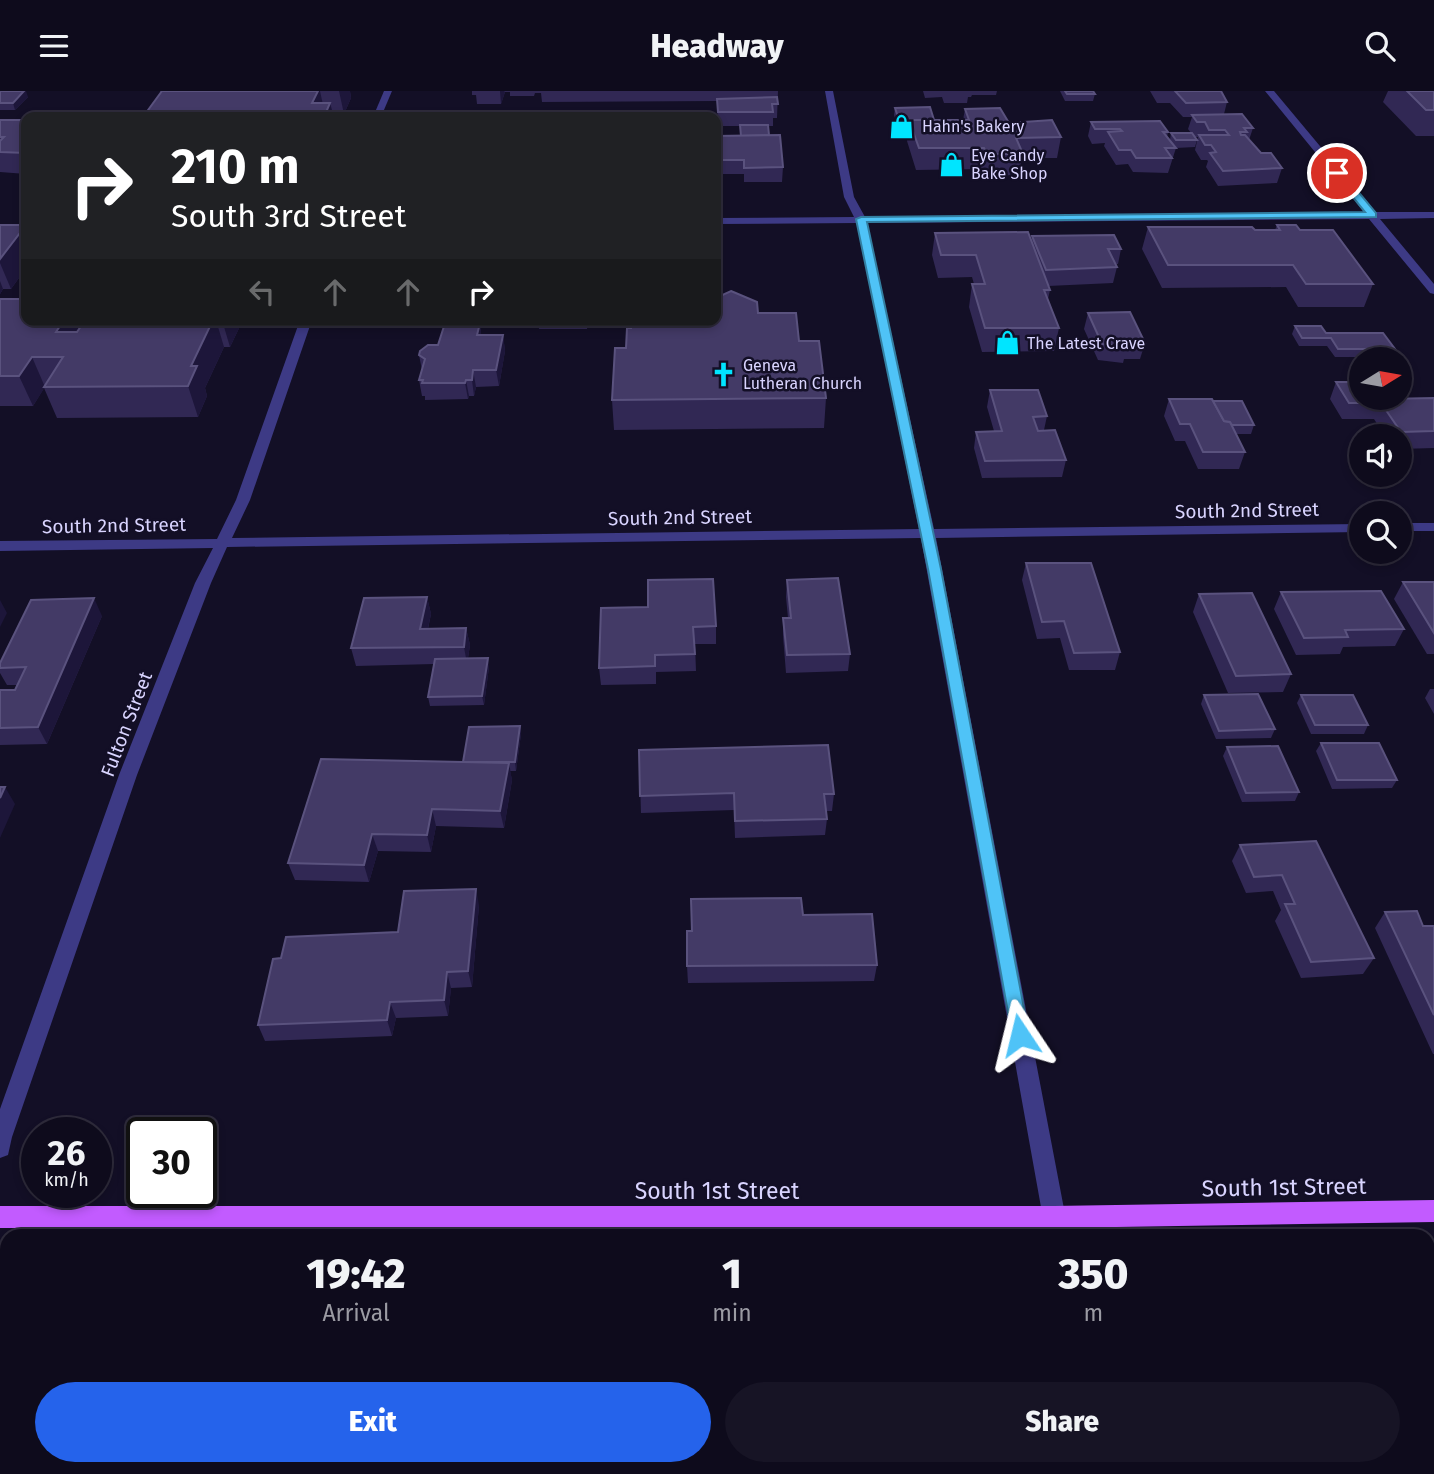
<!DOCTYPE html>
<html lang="en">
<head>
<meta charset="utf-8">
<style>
  body { margin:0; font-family:"Fira Sans",sans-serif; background:#171425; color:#f1f3f6; height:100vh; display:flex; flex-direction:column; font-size:26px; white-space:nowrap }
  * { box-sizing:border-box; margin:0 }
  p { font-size:23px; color:#9b9ba3 }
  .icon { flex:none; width:38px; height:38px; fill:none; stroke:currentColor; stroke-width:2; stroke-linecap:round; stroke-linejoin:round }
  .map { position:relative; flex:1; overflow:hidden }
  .sheet { position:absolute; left:0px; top:1138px; width:1435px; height:247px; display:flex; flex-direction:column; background:#0e0b1c; border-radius:21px 21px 0 0; box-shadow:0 4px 10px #0003,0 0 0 2px #2e2b3b }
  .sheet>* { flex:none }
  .guide { position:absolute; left:21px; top:21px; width:700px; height:214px; border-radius:14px; box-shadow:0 4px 10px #0003,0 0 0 2px #2e2b3b; background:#202124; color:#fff; overflow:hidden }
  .needle { width:46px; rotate:79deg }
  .controls { position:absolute; left:1349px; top:256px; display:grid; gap:14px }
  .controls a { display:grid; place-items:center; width:63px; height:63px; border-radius:50%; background:#0e0b1c; box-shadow:0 4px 10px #0003,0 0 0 2px #2e2b3b; font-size:35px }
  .speed { position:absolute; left:21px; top:1026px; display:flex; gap:14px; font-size:35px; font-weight:700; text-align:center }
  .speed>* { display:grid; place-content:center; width:91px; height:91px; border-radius:50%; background:#0e0b1c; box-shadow:0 4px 10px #0003,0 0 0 2px #2e2b3b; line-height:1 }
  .speed small { font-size:18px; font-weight:400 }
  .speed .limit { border:4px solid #111; border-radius:10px; background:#fff; color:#111 }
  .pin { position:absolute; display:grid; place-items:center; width:60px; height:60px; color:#fff; margin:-30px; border:4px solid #fff; border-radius:50%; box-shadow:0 2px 7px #0007 }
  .me { position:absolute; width:77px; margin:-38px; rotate:350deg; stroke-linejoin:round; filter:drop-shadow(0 0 5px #0008) }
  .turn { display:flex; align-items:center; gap:24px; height:147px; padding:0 35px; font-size:32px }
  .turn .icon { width:91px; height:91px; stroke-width:2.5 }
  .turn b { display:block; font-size:49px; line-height:60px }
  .lanes { display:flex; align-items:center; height:66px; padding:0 35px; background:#0003; justify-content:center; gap:35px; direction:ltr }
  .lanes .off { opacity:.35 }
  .eta { display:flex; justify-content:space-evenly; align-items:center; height:119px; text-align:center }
  .eta b { font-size:42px; font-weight:800; line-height:49px }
  .action { display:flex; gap:14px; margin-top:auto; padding:14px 35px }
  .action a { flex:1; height:80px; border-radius:42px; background:#2563eb; color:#fff; font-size:28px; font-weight:800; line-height:80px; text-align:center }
  .action a+a { background:#171425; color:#f1f3f6 }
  header { display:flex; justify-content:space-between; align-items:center; height:91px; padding:0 35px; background:#0e0b1c; font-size:32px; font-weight:800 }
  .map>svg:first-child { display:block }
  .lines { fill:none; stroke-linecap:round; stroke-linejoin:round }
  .street { fill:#3d3a85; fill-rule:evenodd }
  .primary { fill:#c25bff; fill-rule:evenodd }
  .wall { fill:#312854 }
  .shaded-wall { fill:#1d163a }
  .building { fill:#433a66; stroke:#5a527e; stroke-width:2 }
  .route { fill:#4fc3f7; stroke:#337fa1; stroke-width:2 }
  .labels { text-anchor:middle; stroke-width:5; stroke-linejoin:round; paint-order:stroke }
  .far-poi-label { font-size:16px; fill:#d9d4ff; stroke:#130f26; text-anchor:start }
  .street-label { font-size:19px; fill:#d9d4ff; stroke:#130f26 }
  .near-street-label { font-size:23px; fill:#d9d4ff; stroke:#130f26 }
</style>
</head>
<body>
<header><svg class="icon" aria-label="menu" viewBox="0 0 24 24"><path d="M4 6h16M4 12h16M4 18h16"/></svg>Headway<svg class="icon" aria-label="search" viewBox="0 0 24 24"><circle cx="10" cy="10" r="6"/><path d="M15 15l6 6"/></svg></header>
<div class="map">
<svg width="1434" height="1383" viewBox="0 0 1434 1383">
  <rect width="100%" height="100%" fill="#130f26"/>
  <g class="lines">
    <!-- street -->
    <g class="street">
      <path d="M384,0H392L381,26H373Z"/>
      <path d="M825,0H833L854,106L865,126L1364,121L1265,0H1274L1375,121H1434V127L1380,128L1434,193V203L1430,202L1369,128L867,132L934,438L1362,433V441L936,447L1069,1144H1046L921,447L227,456L211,492L137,684L12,1046L8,1064L0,1067V1018L119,684L195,492L213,457L0,460V450L217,448L236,409L300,229H312L250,409L232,447L919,438L857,132L716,133V127L854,126L844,106Z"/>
      <rect x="1400" y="432" width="34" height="8"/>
      <path d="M1095,1377H1121L1122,1383H1096Z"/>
    </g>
    <!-- primary -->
    <path class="primary" d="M1434,1109V1131L1054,1137H0V1115H1054Z"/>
  </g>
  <!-- wall -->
  <g class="wall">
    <path d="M0,0L28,6L15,19H0Z"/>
    <path d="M160,0H350L351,7L344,23H333L334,26L161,2Z"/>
    <path d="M472,0H778L777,27H773V35H768L769,44L783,76L782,91H744V83H716V45H741L740,35H718L717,10L542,11L541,2H535L534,5H510V1H505L501,13H477L476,4H472Z"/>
    <path d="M923,0H997L996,4H972L971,6H968L967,12H944L942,6L925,7Z"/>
    <path d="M1060,0H1093L1095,3L1093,10H1065Z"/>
    <path d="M1150,0H1221L1227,11L1224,23L1253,37L1249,49L1261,62L1282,77L1277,92L1218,95L1206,76L1208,70L1207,69H1201L1195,59L1198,46H1194L1197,49L1195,56L1176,57L1168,82L1133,81L1128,73L1116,74L1104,55L1105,52L1092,53L1088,45L1091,31L1168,41L1167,46L1170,49L1171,42H1191L1188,38L1192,26H1183L1170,12H1157Z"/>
    <path d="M1388,0H1434V45H1416L1383,11Z"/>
    <path d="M895,17L934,29H963L965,18L1061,46L1057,67H1022L1019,84L984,85L981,78L916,79L907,50L908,43H900L894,24Z"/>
    <path d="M26,27V83L0,81V29H25Z"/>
    <path d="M0,134H26V177L11,198H3L0,203Z"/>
    <path d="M1277,134L1300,139L1373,193L1364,216H1298L1286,196L1162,197L1142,158L1148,136L1275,139Z"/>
    <path d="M935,142L1031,150L1032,145L1121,158L1118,173H1115L1117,176L1113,192L1048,195L1050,199L1048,208L1059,237L1054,260L982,261L969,216L972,193H974L972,186L938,187L932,164Z"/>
    <path d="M716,168L717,207L758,222L799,250L826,307L824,337L614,339L612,309L631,237L716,229Z"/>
    <path d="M0,208L26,229H243L230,256H224L205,297L207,305L198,326L57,327L44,297L33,315H0Z"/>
    <path d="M1088,222L1145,252L1140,268H1124L1123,272L1098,269L1084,238Z"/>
    <path d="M446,229H479L481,241L480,244H503L505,260L499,295L476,296L474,305H469L468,308L425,309V305H422L419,289L422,279L419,264L438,254Z"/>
    <path d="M538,229H588L587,238H539Z"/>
    <path d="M1295,235L1326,242L1401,266L1400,268H1366L1365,266H1335L1327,255H1299L1292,243Z"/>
    <path d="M1336,291L1385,308L1434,307V357L1400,358V345H1385L1374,328H1342L1330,308Z"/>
    <path d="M990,299L1047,325L1044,339L1066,369L1062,386L982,387L974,357L976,341L994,340L987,316Z"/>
    <path d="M1169,308L1213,310L1254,334L1251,343H1236L1245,361L1239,378H1198L1185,350H1175L1164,325Z"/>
    <path d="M1026,472L1120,561L1115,579H1069L1060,547L1037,548L1022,489Z"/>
    <path d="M787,489L850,563L848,580L786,582L783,545V527H788L786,506Z"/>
    <path d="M1403,491H1434V563H1427L1394,508Z"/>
    <path d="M1281,501L1404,538L1395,555L1343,556L1340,563L1296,564L1274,518Z"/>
    <path d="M1199,503L1291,583L1283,601L1228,602L1193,521Z"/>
    <path d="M427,506L431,523L428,538L466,537L470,554L468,567L489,576L484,614L430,615L428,606L434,573L356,575L351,557Z"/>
    <path d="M601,517L716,535V553H695L696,580L656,581V593L601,594L599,577Z"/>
    <path d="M102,525L47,653L0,654V599H15L17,594H7L0,582V572Z"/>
    <path d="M1430,598H1434V623L1425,607Z"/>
    <path d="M1204,604L1275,638L1271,647L1216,648L1201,613Z"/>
    <path d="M1301,604L1368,634L1364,643H1311L1297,612Z"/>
    <path d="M520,635L521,643L516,680H510L512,689L504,737L436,735L431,761L378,760L369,791L295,789L288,772L463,671Z"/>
    <path d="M1321,652L1397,689L1392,697L1332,698L1316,660Z"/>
    <path d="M1227,656L1299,701L1295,710L1242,711L1223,665Z"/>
    <path d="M639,659L834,703L832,720H826L827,728L825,744L735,747L734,719L641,722Z"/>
    <path d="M1316,750L1374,867L1363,883L1301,887L1275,830L1281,819L1273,800L1246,802L1232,770L1240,754Z"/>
    <path d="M479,814L472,896L451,897L448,925L396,927L392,945L265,950L258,934L281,867L398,841Z"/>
    <path d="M1385,821L1423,835H1434V963H1433L1375,837Z"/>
    <path d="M803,824L877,874L874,890L688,892L687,875L692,840Z"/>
    <path d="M923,1377H1011L1012,1383H924Z"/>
    <path d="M1285,1377H1428L1434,1383H1287Z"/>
  </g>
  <!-- shaded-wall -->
  <g class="shaded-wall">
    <path d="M24,0H26L28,6L15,19L13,12Z"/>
    <path d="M318,0H320L325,23L312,12Z"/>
    <path d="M339,0H350L351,7L344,23Z"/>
    <path d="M500,0H504L505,1L501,13Z"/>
    <path d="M330,12L334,26H324Z"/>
    <path d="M26,134V177L11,198L0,172V168Z"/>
    <path d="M0,190L3,198L0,203Z"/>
    <path d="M64,229H87L68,271L56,241Z"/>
    <path d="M213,229H216L224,256L205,297L207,305L198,326L188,295L191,275Z"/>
    <path d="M222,229H243L230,256Z"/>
    <path d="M477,229H479L481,241L478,252L476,236Z"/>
    <path d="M503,244L505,260L499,295L496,279Z"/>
    <path d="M32,266L45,296L33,315L19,285Z"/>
    <path d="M473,279L476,296L474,305L472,289Z"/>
    <path d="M466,289L469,305L468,308L465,292Z"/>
    <path d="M427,506L431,523L424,555L420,538Z"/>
    <path d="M94,507L102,525L47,653L38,636Z"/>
    <path d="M0,509L7,522L0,536Z"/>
    <path d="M466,537L470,554L467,573L464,556Z"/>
    <path d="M488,567L489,576L484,614L482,605Z"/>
    <path d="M520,635L521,643L516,680L515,671Z"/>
    <path d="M509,672L512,689L504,737L500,720Z"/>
    <path d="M5,696L15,713L0,747V707Z"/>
    <path d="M432,718L436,735L431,761L427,744Z"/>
    <path d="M372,743L378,760L369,791L364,774Z"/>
    <path d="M476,798L479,814L472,896L468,880Z"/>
    <path d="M447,881L451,897L448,925L444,909Z"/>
    <path d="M390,911L396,927L392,945L387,929Z"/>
    <path d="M188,1377H202L200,1383H187Z"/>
  </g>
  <!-- building -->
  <g class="building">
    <path d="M0,0H24L13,12H0Z"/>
    <path d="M162,0H318L312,12H330L324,26H143Z"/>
    <path d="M1065,0H1093L1095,3H1067Z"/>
    <path d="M1175,0H1221L1227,11L1186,12Z"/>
    <path d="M1407,0H1434V19H1426Z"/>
    <path d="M777,6L778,13H772L773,21H718L717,8Z"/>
    <path d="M930,16L934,29H909L908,35H901L895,17Z"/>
    <path d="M1000,17L1009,32L1052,29L1061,46L1016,47L1023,63H987L984,57H919L909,29H969L965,18Z"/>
    <path d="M1242,23L1253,37H1244L1247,41H1240L1241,44H1245L1261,62H1271L1282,77L1223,80L1210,62L1216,61L1211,54H1205L1199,44H1229L1225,39H1209L1205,31H1197L1192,24Z"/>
    <path d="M26,27V62L0,61V50L4,46H0V29H25Z"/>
    <path d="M1160,30L1168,41H1163L1176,57H1165L1172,67H1136L1131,59H1119L1108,41L1122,40L1120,38H1095L1091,31Z"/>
    <path d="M740,34H768L769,44L741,45Z"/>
    <path d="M1171,42H1192L1197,49H1176Z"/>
    <path d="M780,44L783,76L744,77V69H716V45Z"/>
    <path d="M0,134H26L0,168Z"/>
    <path d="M1277,134H1296L1300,139H1333L1373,193H1306L1293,174H1168L1148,136H1252L1255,139H1280Z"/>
    <path d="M1028,141L1050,199H1044L1059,237H985L972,193H985L976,164H941L935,142Z"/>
    <path d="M1114,144L1121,158H1108L1117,176L1046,179L1032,145Z"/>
    <path d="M716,168L717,197H716Z"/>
    <path d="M731,200L757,211L758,222H796L799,250H819L826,307L612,309L615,257H626L627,237H631V229H716V207Z"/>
    <path d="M0,208H26V229H64L56,241H77L85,229H213L191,275H197L188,295L44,296L63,266H32L19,285H0Z"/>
    <path d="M1130,221L1145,252H1125L1127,256L1102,253L1088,222Z"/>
    <path d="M446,229H477L476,236H479L477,244H503L496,279H473L472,289H466L465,292H422L423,289H419L425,268L419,264L420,260L428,254H438Z"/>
    <path d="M1295,235H1321L1326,242H1383L1401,266H1374L1369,258H1338L1331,247H1302Z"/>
    <path d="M1336,291H1362V306H1384L1385,308L1434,307V340L1401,341L1381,312H1349Z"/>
    <path d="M990,299H1038L1047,325L1033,326L1038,340L1055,339L1066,369L985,370L976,341L1002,340Z"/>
    <path d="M1169,308H1212L1224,330L1230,331L1245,361H1203L1190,333H1180Z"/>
    <path d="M1213,310H1242L1254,334H1232L1230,331L1224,330Z"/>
    <path d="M1026,472H1091L1120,561L1074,562L1064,530L1042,531Z"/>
    <path d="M838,487L850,563L787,564L783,527H791L787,489Z"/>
    <path d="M713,488L716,535L693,536L695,563L655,564V575L599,577L601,517L648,516V489Z"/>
    <path d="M1403,491H1434V542Z"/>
    <path d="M1381,500L1404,538L1345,539L1348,546L1304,547L1281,501Z"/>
    <path d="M1252,502L1291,583L1236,585L1199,503Z"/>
    <path d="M427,506L420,538L466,537L464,556L351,557L364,507Z"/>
    <path d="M94,507L38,636L0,637V599H15L26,576L0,577V572L31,509Z"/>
    <path d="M488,567L482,605L428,606L435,568Z"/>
    <path d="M1258,603L1275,638L1219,640L1204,604Z"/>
    <path d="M1301,604H1353L1368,634H1315Z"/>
    <path d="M520,635L515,671H463L469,636Z"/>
    <path d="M1321,652H1379L1397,689H1337Z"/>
    <path d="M828,654L834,703H824L827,728L735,730L734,702L640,705L639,659Z"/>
    <path d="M1278,655L1299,701L1246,702L1227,656Z"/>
    <path d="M321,668L509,672L500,720L432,718L427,744L372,743L364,774L288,772Z"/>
    <path d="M0,696H5L0,707Z"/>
    <path d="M1316,750L1374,867L1311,871L1285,813H1295L1282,784L1254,786L1240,754Z"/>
    <path d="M476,798L468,880L447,881L444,909L390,911L387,929L258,934L273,868L281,867L286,846L398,841L404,800Z"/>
    <path d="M801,807L803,824L872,823L877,874L687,875V840H692L691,808Z"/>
    <path d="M1417,820L1423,835H1434V924L1385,821Z"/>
    <path d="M1428,1304L1434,1319V1383H1310L1308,1377H1428Z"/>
    <path d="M80,1377H188L187,1383H78Z"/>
    <path d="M525,1377H665V1383H524Z"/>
    <path d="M929,1377H1011L1012,1383H929Z"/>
  </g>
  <!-- route -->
  <path class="route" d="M1334,80H1341L1376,122V126L867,131L941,478L1029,944L1027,949L1020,952L1013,949L928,478L856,128L861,126L1365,121L1334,83Z"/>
  <!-- icons -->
  <defs>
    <symbol id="shop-bare" viewBox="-9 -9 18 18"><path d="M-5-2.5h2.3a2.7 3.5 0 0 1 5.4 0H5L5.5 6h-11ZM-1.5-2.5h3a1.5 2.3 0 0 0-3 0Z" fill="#00e5ff" stroke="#130f26" stroke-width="2.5" paint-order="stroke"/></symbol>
    <symbol id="church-bare" viewBox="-9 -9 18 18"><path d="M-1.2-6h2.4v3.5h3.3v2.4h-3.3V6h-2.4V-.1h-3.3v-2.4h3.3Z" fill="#00e5ff" stroke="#130f26" stroke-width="2.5" paint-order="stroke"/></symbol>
  </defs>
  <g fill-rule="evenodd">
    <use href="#shop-bare" x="884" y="18" width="35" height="35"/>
    <use href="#shop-bare" x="934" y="56" width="35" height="35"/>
    <use href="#shop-bare" x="990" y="234" width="35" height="35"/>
    <use href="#church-bare" x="706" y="266" width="35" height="35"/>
  </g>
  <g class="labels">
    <!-- far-poi labels -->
    <g class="far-poi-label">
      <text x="922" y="41">Hahn's Bakery</text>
      <text x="971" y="70">Eye Candy<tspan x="971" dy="18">Bake Shop</tspan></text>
      <text x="1027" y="258">The Latest Crave</text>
      <text x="743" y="280">Geneva<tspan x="743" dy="18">Lutheran Church</tspan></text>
    </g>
    <!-- street labels -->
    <g class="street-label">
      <text transform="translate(1247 419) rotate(-1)" y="7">South 2nd Street</text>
      <text transform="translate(680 426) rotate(-1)" y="7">South 2nd Street</text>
      <text transform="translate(114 434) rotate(-1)" y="7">South 2nd Street</text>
      <text transform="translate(126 633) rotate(-69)" y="7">Fulton Street</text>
    </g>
    <!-- near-street labels -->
    <g class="near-street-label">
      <text transform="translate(1284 1096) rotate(-1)" y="8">South 1st Street</text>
      <text x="717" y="1108">South 1st Street</text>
    </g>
  </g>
</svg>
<div class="controls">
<a><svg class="needle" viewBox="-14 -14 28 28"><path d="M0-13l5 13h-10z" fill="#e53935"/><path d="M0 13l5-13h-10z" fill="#9b9ba3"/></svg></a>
<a><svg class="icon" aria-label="sound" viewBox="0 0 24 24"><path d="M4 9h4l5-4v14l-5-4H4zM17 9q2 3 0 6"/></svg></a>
<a><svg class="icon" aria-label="search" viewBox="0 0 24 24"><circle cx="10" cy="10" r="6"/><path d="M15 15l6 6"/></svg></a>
</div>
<div class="speed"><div>26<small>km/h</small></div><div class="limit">30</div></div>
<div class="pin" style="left:1337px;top:82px;background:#d93025"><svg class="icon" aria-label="arrive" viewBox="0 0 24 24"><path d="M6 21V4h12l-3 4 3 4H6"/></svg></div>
<svg class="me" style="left:1020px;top:944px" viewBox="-20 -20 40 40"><path d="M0-17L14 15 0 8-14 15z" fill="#4fc3f7" stroke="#fff" stroke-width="4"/></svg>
<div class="guide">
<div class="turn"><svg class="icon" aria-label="right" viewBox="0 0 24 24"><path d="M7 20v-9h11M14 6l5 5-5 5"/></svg><div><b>210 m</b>South 3rd Street</div></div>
<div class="lanes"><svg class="icon off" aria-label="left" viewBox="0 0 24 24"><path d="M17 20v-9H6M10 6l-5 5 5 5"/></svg><svg class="icon off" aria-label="ahead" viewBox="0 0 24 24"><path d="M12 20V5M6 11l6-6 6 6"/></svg><svg class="icon off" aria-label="ahead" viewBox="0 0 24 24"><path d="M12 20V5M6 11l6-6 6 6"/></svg><svg class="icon" aria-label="right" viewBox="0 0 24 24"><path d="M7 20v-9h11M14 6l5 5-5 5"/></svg></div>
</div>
<section class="sheet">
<div class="eta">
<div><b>19:42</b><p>Arrival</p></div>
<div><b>1</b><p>min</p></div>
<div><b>350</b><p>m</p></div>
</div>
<div class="action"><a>Exit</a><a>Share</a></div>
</section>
</div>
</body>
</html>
